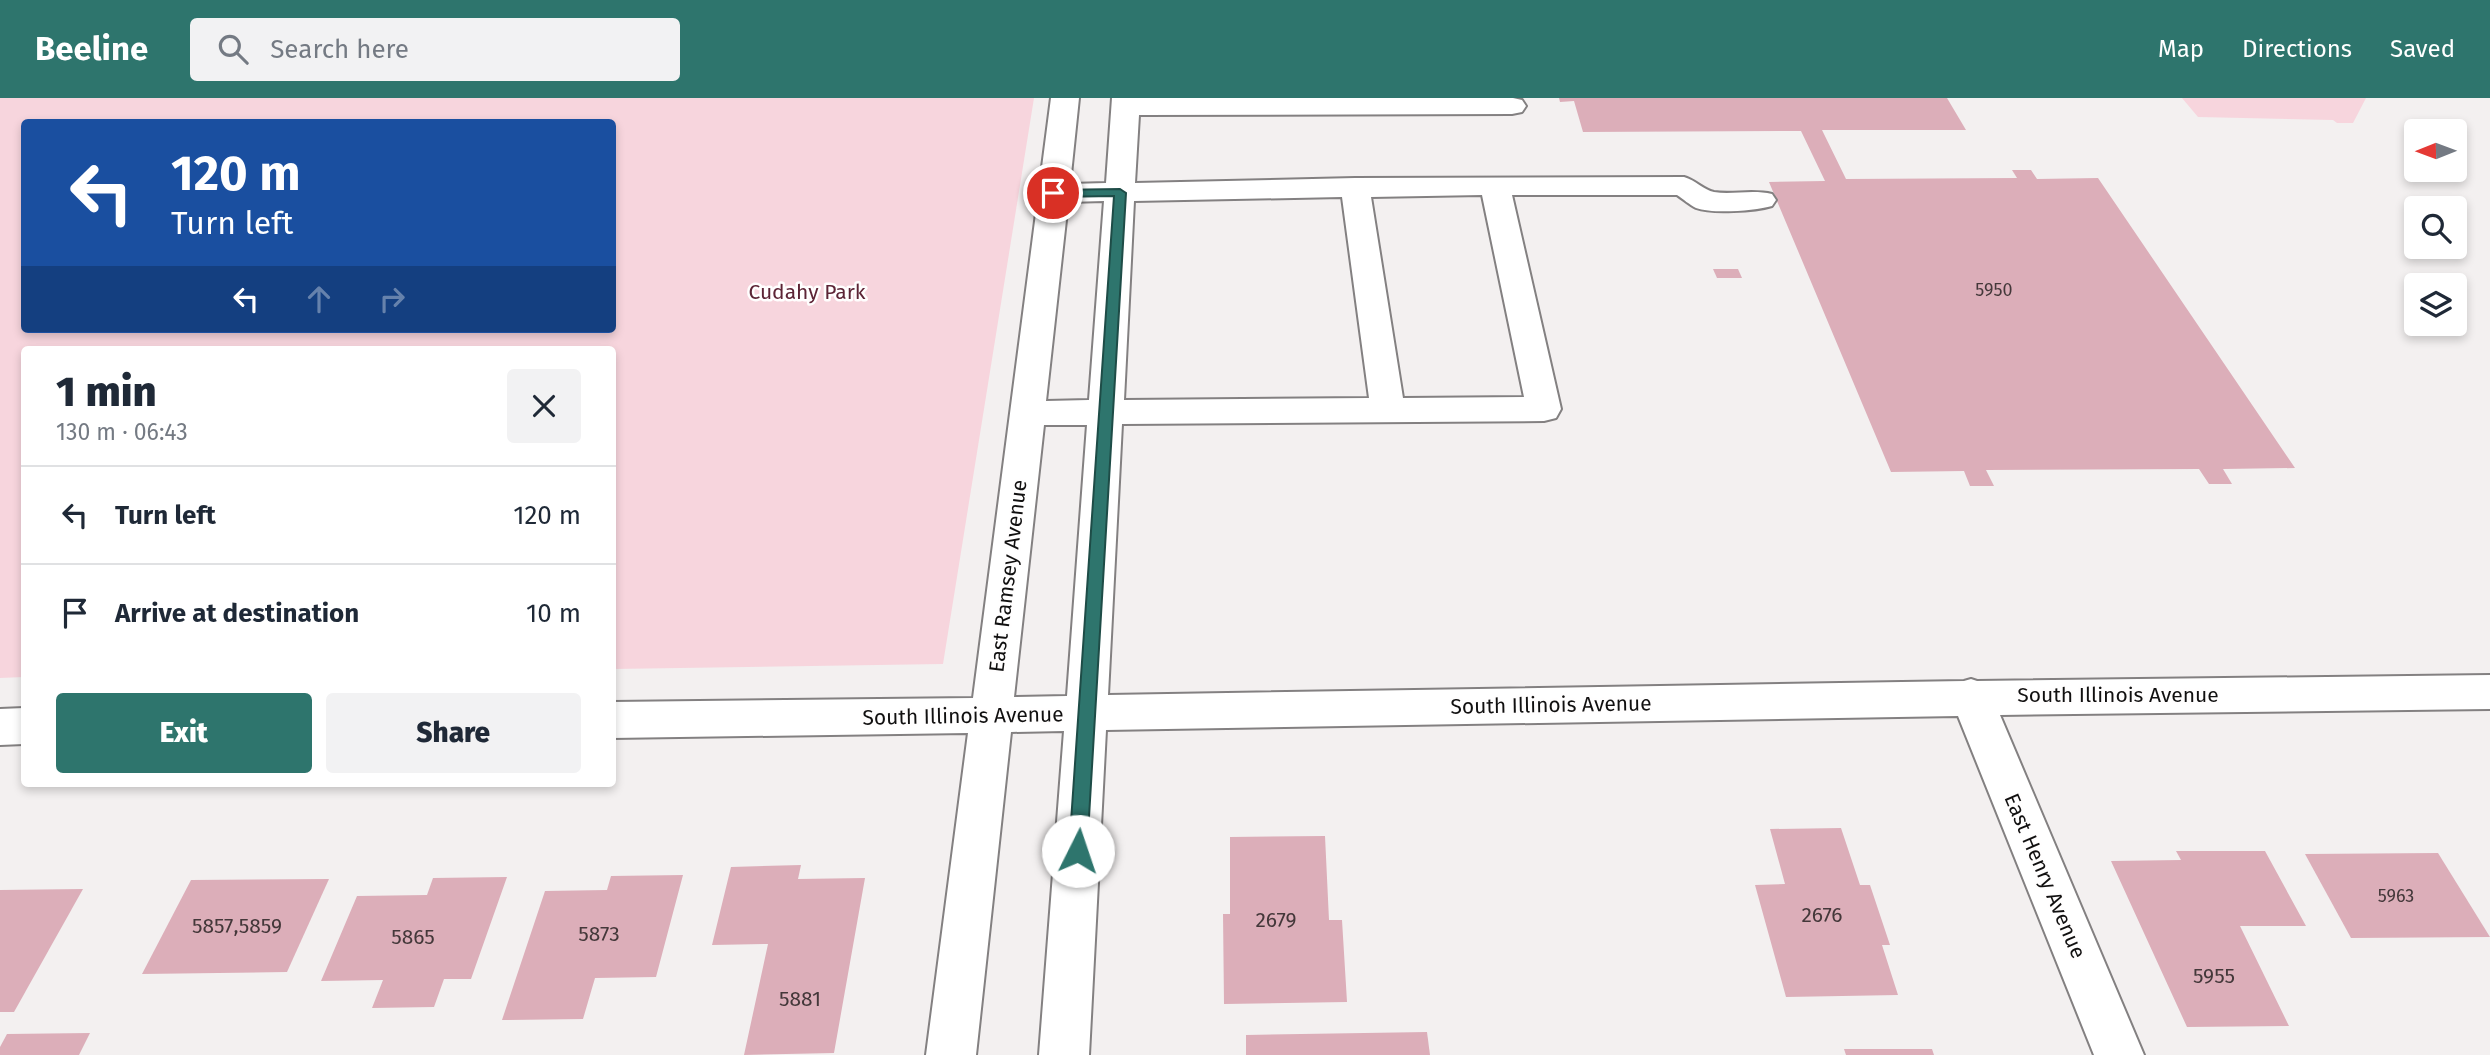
<!DOCTYPE html>
<html lang="en">
<head>
<meta charset="utf-8">
<style>
  body { margin:0; font-family:"Fira Sans",sans-serif; background:#f2f2f3; color:#1f2937; height:100vh; display:flex; flex-direction:column; font-size:26px; white-space:nowrap }
  * { box-sizing:border-box; margin:0 }
  p { font-size:23px; color:#747a83 }
  .icon { flex:none; width:38px; height:38px; fill:none; stroke:currentColor; stroke-width:2; stroke-linecap:round; stroke-linejoin:round }
  .map { position:relative; flex:1; overflow:hidden }
  .drawer { position:absolute; left:21px; top:248px; width:595px; height:441px; display:flex; flex-direction:column; background:#fff; border-radius:7px; box-shadow:0 4px 10px #0003 }
  .drawer>* { flex:none }
  .hud { position:absolute; left:21px; top:21px; width:595px; height:214px; border-radius:7px; box-shadow:0 4px 10px #0003; background:#1a4fa0; color:#fff; overflow:hidden }
  .needle { width:46px; rotate:269deg }
  .tools { position:absolute; left:2404px; top:21px; display:grid; gap:14px }
  .tools a { display:grid; place-items:center; width:63px; height:63px; border-radius:7px; background:#fff; box-shadow:0 4px 10px #0003; font-size:35px }
  .pin { position:absolute; display:grid; place-items:center; width:60px; height:60px; color:#fff; margin:-30px; border:4px solid #fff; border-radius:50%; box-shadow:0 2px 7px #0007 }
  .me { position:absolute; width:77px; margin:-38px; rotate:4deg; stroke-linejoin:round; filter:drop-shadow(0 0 5px #0008) }
  .turn { display:flex; align-items:center; gap:24px; height:147px; padding:0 35px; font-size:32px }
  .turn .icon { width:91px; height:91px; stroke-width:2.5 }
  .turn b { display:block; font-size:49px; line-height:60px }
  .lanes { display:flex; align-items:center; height:66px; padding:0 35px; background:#0003; justify-content:center; gap:35px; direction:ltr }
  .lanes .off { opacity:.35 }
  .round { display:grid; place-items:center; flex:none; width:74px; height:74px; border-radius:7px; background:#f2f2f3 }
  .summary { display:flex; align-items:center; justify-content:space-between; height:119px; padding:0 35px }
  h1 { font-size:42px; font-weight:800; line-height:52px }
  .action { display:flex; gap:14px; margin-top:auto; padding:14px 35px }
  .action a { flex:1; height:80px; border-radius:7px; background:#2e756d; color:#fff; font-size:28px; font-weight:800; line-height:80px; text-align:center }
  .action a+a { background:#f2f2f3; color:#1f2937 }
  ul { padding:0; list-style:none }
  li { display:flex; align-items:center; gap:21px; height:98px; padding:0 35px; border-top:2px solid #e0e1e3 }
  li div { flex:1 }
  li b { display:block; font-size:26px }
  li em { font-style:normal }
  header { display:flex; align-items:center; gap:42px; box-sizing:border-box; height:98px; padding:0 35px; background:#2e756d; color:#fff }
  header strong { font-size:33px }
  nav { display:flex; gap:38px; margin-inline-start:auto; font-size:24px }
  .search { width:490px; height:63px; background:#f2f2f3; display:flex; align-items:center; gap:18px; box-sizing:border-box; padding:0 24px; border-radius:7px; color:#747a83; font-size:26px }
  .map>svg:first-child { display:block }
  .green { fill:#f7d5dd; fill-rule:evenodd }
  .building { fill:#dcaeb9 }
  .lines { fill:none; stroke-linecap:round; stroke-linejoin:round }
  .minor-casing { stroke:#838081; stroke-width:4 }
  .minor { fill:#fff; fill-rule:evenodd }
  .route { fill:#2e756d; stroke:#1e4c47; stroke-width:2 }
  .labels { text-anchor:middle; stroke-width:5; stroke-linejoin:round; paint-order:stroke }
  .number-label { font-size:18px; fill:#44383a }
  .park-label { font-size:21px; fill:#5d2436; stroke:#fffefe }
  .street-label { font-size:21px; fill:#111010; stroke:#fffefe }
  .near-number-label { font-size:21px; fill:#44383a }
</style>
</head>
<body>
<header>
<strong>Beeline</strong>
<div class="search"><svg class="icon" aria-label="search" viewBox="0 0 24 24"><circle cx="10" cy="10" r="6"/><path d="M15 15l6 6"/></svg>Search here</div>
<nav><a>Map</a><a>Directions</a><a>Saved</a></nav>
</header>
<div class="map">
<svg width="2490" height="957" viewBox="0 0 2490 957">
  <rect width="100%" height="100%" fill="#f3f0f0"/>
  <!-- green -->
  <g class="green">
    <path d="M0,0H1034L943,566L613,571L612,252H24V579L0,580ZM24,24H612V231H24Z"/>
    <path d="M2182,0H2366L2353,25H2337L2333,22L2198,19Z"/>
  </g>
  <!-- building -->
  <g class="building">
    <path d="M1559,0H1947L1966,32H1822L1846,81L2017,80L2012,72H2031L2037,81L2098,80L2295,370L2223,371L2232,386H2209L2199,371L1986,372L1994,388H1970L1964,373L1891,374L1769,84L1825,83L1801,33L1583,34L1574,3L1560,4Z"/>
    <path d="M1713,171H1738L1742,180H1717Z"/>
    <path d="M1841,730L1860,787H1870L1890,847H1882L1898,897L1786,899L1755,787L1785,786L1770,731Z"/>
    <path d="M1325,738L1329,822H1342L1347,904L1224,906L1223,816H1230V739Z"/>
    <path d="M2176,753H2265L2306,828H2240L2289,928L2187,929L2111,763L2181,762Z"/>
    <path d="M2438,755L2490,839L2351,840L2305,756Z"/>
    <path d="M801,767L798,781L865,780L834,955L744,957L768,846L712,847L731,769Z"/>
    <path d="M683,777L656,879L595,880L583,921L502,922L545,793L607,792L611,778Z"/>
    <path d="M507,779L471,881H444L434,909L372,910L383,882L321,883L357,798L427,797L433,780Z"/>
    <path d="M329,781L287,874L142,876L191,782Z"/>
    <path d="M83,791L14,914H0V792Z"/>
    <path d="M1427,934L1430,957H1246V937Z"/>
    <path d="M90,935L79,957H0V949L7,936Z"/>
    <path d="M1844,951H1932L1934,957H1846Z"/>
  </g>
  <g class="lines">
    <defs>
      <g id="minor">
        <path d="M1051,0H1079L1070,86L1106,85L1112,0H1513L1522,2L1526,8L1522,14L1512,16L1139,17L1135,85L1355,80L1684,79C1695,82 1704,92 1714,94C1733,97 1752,91 1772,96L1776,102L1772,108C1755,113 1712,116 1696,110C1690,107 1683,101 1677,97H1512L1561,311L1556,320L1544,323L1122,326L1108,597L1964,583L1971,581L1977,583L2490,577V611L2000,617L2144,957H2094L1958,618L1106,632L1089,957H1039L1064,633L1011,634L976,957H926L968,635L612,640V604L973,600ZM1482,97L1524,299L1403,300L1371,99ZM1342,99L1369,300L1124,302L1134,103ZM1104,103L1089,302L1046,303L1068,104ZM1044,327H1087L1067,598L1014,599Z"/>
        <path d="M24,610V646L0,647V611Z"/>
      </g>
    </defs>
    <!-- minor casing -->
    <use href="#minor" class="minor-casing"/>
    <!-- minor -->
    <use href="#minor" class="minor"/>
  </g>
  <!-- route -->
  <path class="route" d="M1120,91L1126,95L1087,753L1084,759L1078,761L1071,759L1069,753L1114,98L1053,99L1047,95L1053,92Z"/>
  <g class="labels">
    <!-- number labels -->
    <g class="number-label">
      <text x="1994" y="198">5950</text>
      <text x="2396" y="804">5963</text>
    </g>
    <!-- park labels -->
    <g class="park-label">
      <text x="807" y="201">Cudahy Park</text>
    </g>
    <!-- street labels -->
    <g class="street-label">
      <text transform="translate(1008 478) rotate(-83)" y="7">East Ramsey Avenue</text>
      <text x="2118" y="604">South Illinois Avenue</text>
      <text transform="translate(1551 607) rotate(-1)" y="7">South Illinois Avenue</text>
      <text transform="translate(963 618) rotate(-1)" y="7">South Illinois Avenue</text>
      <text transform="translate(2045 778) rotate(67)" y="7">East Henry Avenue</text>
    </g>
    <!-- near-number labels -->
    <g class="near-number-label">
      <text x="1822" y="824">2676</text>
      <text x="1276" y="829">2679</text>
      <text x="237" y="835">5857,5859</text>
      <text x="599" y="843">5873</text>
      <text x="413" y="846">5865</text>
      <text x="2214" y="885">5955</text>
      <text x="800" y="908">5881</text>
    </g>
  </g>
</svg>
<div class="tools">
<a><svg class="needle" viewBox="-14 -14 28 28"><path d="M0-13l5 13h-10z" fill="#e53935"/><path d="M0 13l5-13h-10z" fill="#747a83"/></svg></a>
<a><svg class="icon" aria-label="search" viewBox="0 0 24 24"><circle cx="10" cy="10" r="6"/><path d="M15 15l6 6"/></svg></a>
<a><svg class="icon" aria-label="layers" viewBox="0 0 24 24"><path d="M12 4l9 5-9 5-9-5zM3 14l9 5 9-5"/></svg></a>
</div>
<div class="pin" style="left:1053px;top:95px;background:#d93025"><svg class="icon" aria-label="arrive" viewBox="0 0 24 24"><path d="M6 21V4h12l-3 4 3 4H6"/></svg></div>
<svg class="me" style="left:1078px;top:753px" viewBox="-20 -20 40 40"><circle r="19" fill="#fff"/><path d="M0-13L10 11 0 6-10 11z" fill="#2e756d"/></svg>
<div class="hud">
<div class="turn"><svg class="icon" aria-label="left" viewBox="0 0 24 24"><path d="M17 20v-9H6M10 6l-5 5 5 5"/></svg><div><b>120 m</b>Turn left</div></div>
<div class="lanes"><svg class="icon" aria-label="left" viewBox="0 0 24 24"><path d="M17 20v-9H6M10 6l-5 5 5 5"/></svg><svg class="icon off" aria-label="ahead" viewBox="0 0 24 24"><path d="M12 20V5M6 11l6-6 6 6"/></svg><svg class="icon off" aria-label="right" viewBox="0 0 24 24"><path d="M7 20v-9h11M14 6l5 5-5 5"/></svg></div>
</div>
<section class="drawer">
<div class="summary"><div><h1>1 min</h1><p>130 m · 06:43</p></div><a class="round"><svg class="icon" aria-label="close" viewBox="0 0 24 24"><path d="M6 6l12 12M18 6L6 18"/></svg></a></div>
<ul>
<li><svg class="icon" aria-label="left" viewBox="0 0 24 24"><path d="M17 20v-9H6M10 6l-5 5 5 5"/></svg><div><b>Turn left</b></div><em>120 m</em></li>
<li><svg class="icon" aria-label="arrive" viewBox="0 0 24 24"><path d="M6 21V4h12l-3 4 3 4H6"/></svg><div><b>Arrive at destination</b></div><em>10 m</em></li>
</ul>
<div class="action"><a>Exit</a><a>Share</a></div>
</section>
</div>
</body>
</html>
